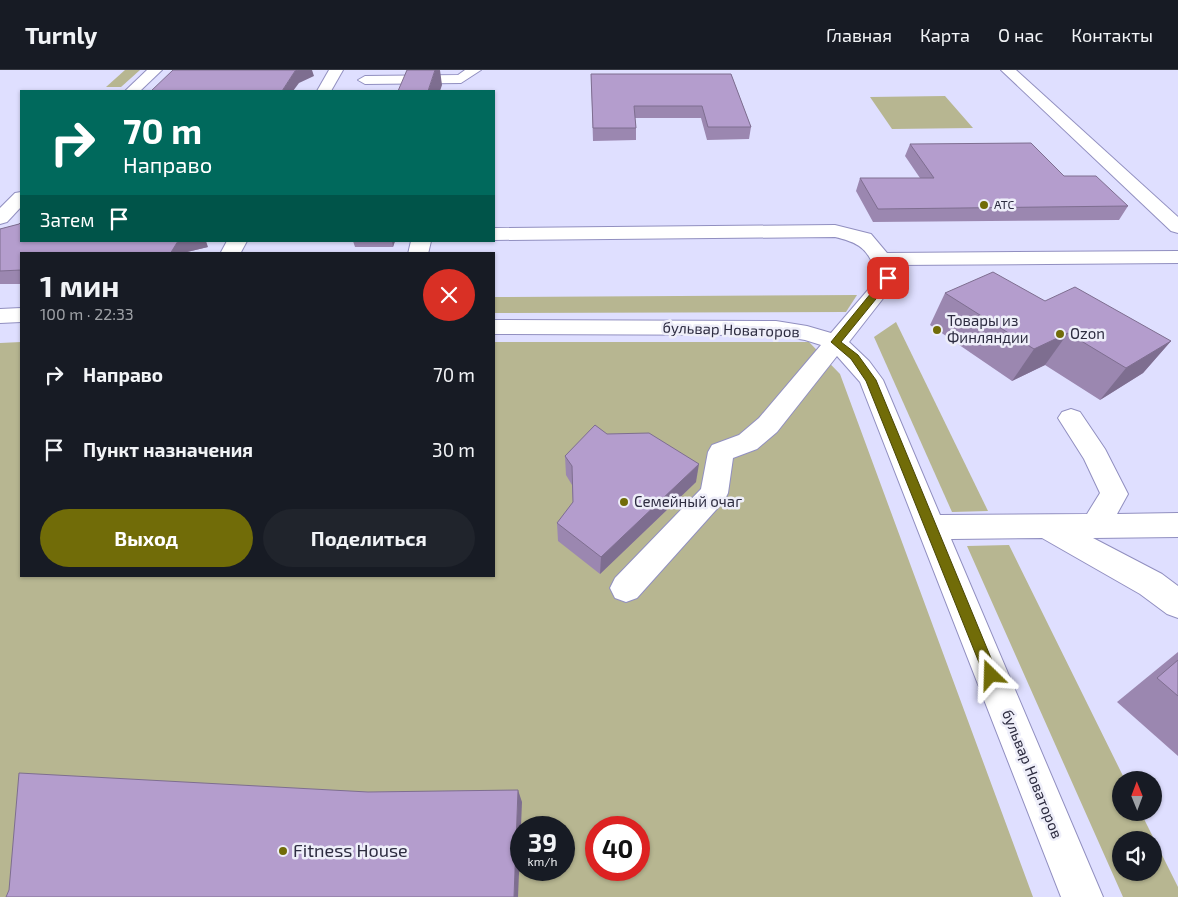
<!DOCTYPE html>
<html lang="ru">
<head>
<meta charset="utf-8">
<style>
  body { margin:0; font-family:"Exo 2",sans-serif; background:#20242c; color:#f1f3f6; height:100vh; display:flex; flex-direction:column; font-size:19px; white-space:nowrap }
  * { box-sizing:border-box; margin:0 }
  p { font-size:16px; color:#9ea1a6 }
  .icon { flex:none; width:28px; height:28px; fill:none; stroke:currentColor; stroke-width:2; stroke-linecap:round; stroke-linejoin:round }
  .map { position:relative; flex:1; overflow:hidden }
  .sheet { position:absolute; left:20px; top:182px; width:475px; height:325px; display:flex; flex-direction:column; background:#171b24; border-radius:0px; box-shadow:0 1px 4px #0004 }
  .sheet>* { flex:none }
  .guide { position:absolute; left:20px; top:20px; width:475px; height:152px; border-radius:0px; box-shadow:0 1px 4px #0004; background:#00695c; color:#fff; overflow:hidden }
  .needle { width:32px; rotate:359deg }
  .buttons { position:absolute; left:1112px; top:701px; display:grid; gap:10px }
  .buttons a { display:grid; place-items:center; width:50px; height:50px; border-radius:50%; background:#171b24; box-shadow:0 1px 4px #0004; font-size:25px }
  .speed { position:absolute; left:510px; top:746px; display:flex; gap:10px; font-size:25px; font-weight:700; text-align:center }
  .speed>* { display:grid; place-content:center; width:65px; height:65px; border-radius:50%; background:#171b24; box-shadow:0 1px 4px #0004; line-height:1 }
  .speed small { font-size:12px; font-weight:400 }
  .speed .limit { border:8px solid #d22; background:#fff; color:#111 }
  .pin { position:absolute; display:grid; place-items:center; width:42px; height:42px; color:#fff; margin:-21px; border-radius:10px; box-shadow:0 2px 8px #0006 }
  .me { position:absolute; width:55px; margin:-28px; rotate:338deg; stroke-linejoin:round; filter:drop-shadow(0 0 4px #0008) }
  .turn { display:flex; align-items:center; gap:18px; height:105px; padding:0 20px; font-size:22px }
  .turn .icon { width:65px; height:65px; stroke-width:2.5 }
  .turn b { display:block; font-size:35px; line-height:42px }
  .then { display:flex; align-items:center; height:48px; padding:0 20px; background:#0003; gap:10px; font-size:19px }
  .round { display:grid; place-items:center; flex:none; width:52px; height:52px; border-radius:26px; background:#20242c }
  .summary { display:flex; align-items:center; justify-content:space-between; height:85px; padding:0 20px }
  h1 { font-size:30px; font-weight:700; line-height:38px }
  .cta { display:flex; gap:10px; margin-top:auto; padding:10px 20px }
  .cta a { flex:1; height:58px; border-radius:30px; background:#716c08; color:#fff; font-size:20px; font-weight:700; line-height:58px; text-align:center }
  .cta a+a { background:#20242c; color:#f1f3f6 }
  ul { padding:0; list-style:none }
  li { display:flex; align-items:center; gap:15px; height:75px; padding:0 20px }
  li div { flex:1 }
  li b { display:block; font-size:19px }
  li em { font-style:normal }
  header { display:flex; align-items:center; gap:30px; box-sizing:border-box; height:70px; padding:0 25px; background:#171b24; border-bottom:1px solid #363941 }
  header strong { font-size:24px }
  nav { display:flex; gap:28px; margin-inline-start:auto; font-size:18px }
  .map>svg:first-child { display:block }
  .green { fill:#b7b691; fill-rule:evenodd }
  .lines { fill:none; stroke-linecap:round; stroke-linejoin:round }
  .minor-casing { stroke:#918fc0; stroke-width:2 }
  .minor { fill:#fff; fill-rule:evenodd }
  .wall { fill:#9b87b0 }
  .shaded-wall { fill:#7e6e90 }
  .building { fill:#b49dcd; stroke:#7e6e90 }
  .route { fill:#716c08; stroke:#494605 }
  .poi-dot { fill:#716c08; stroke:#eeeef9; stroke-width:2 }
  .labels { text-anchor:middle; stroke-width:5; stroke-linejoin:round; paint-order:stroke }
  .far-poi-label { font-size:12px; fill:#2d2c40; stroke:#eeeef9; text-anchor:start }
  .poi-label { font-size:15px; fill:#2d2c40; stroke:#eeeef9; text-anchor:start }
  .street-label { font-size:15px; fill:#2d2c40; stroke:#eeeef9 }
  .near-poi-label { font-size:18px; fill:#2d2c40; stroke:#eeeef9; text-anchor:start }
</style>
</head>
<body>
<header>
<strong>Turnly</strong>
<nav><a>Главная</a><a>Карта</a><a>О нас</a><a>Контакты</a></nav>
</header>
<div class="map">
<svg width="1178" height="827" viewBox="0 0 1178 827">
  <rect width="100%" height="100%" fill="#dfdfff"/>
  <!-- green -->
  <g class="green">
    <path d="M125,0H140L121,17H106Z"/>
    <path d="M945,26L973,58L892,59L870,27Z"/>
    <path d="M857,225L846,242L494,243V227Z"/>
    <path d="M896,252L988,441L952,442L874,267Z"/>
    <path d="M21,272V506H494V272H809L840,304L1033,827H0V273ZM521,758H564V800H521ZM596,758H639V800H596Z"/>
    <path d="M1009,475L1125,710H1121V742L1141,743L1178,817V827H1123L967,476ZM1121,770H1154V802H1121Z"/>
  </g>
  <g class="lines">
    <defs>
      <g id="minor">
        <path d="M147,0H162L140,21H125Z"/>
        <path d="M329,0H343L331,21H317Z"/>
        <path d="M465,0H481L461,13L365,14L358,10L365,6L458,5Z"/>
        <path d="M1001,0H1016L1178,147V163L1171,161Z"/>
        <path d="M21,122V137L7,152L0,154V138L15,123Z"/>
        <path d="M835,155L871,164L887,183L1178,181V193L894,195L899,208L849,272L869,291L883,310L940,445L1087,444L1100,423L1084,389L1058,348L1062,342L1071,339L1080,342L1105,379L1128,424L1117,444L1178,443V467L1093,468L1162,504L1178,516V548L1167,544L1140,524L1042,468L951,469L1103,827H1061L860,312L837,286L777,362L757,379L733,388L728,423L724,431L637,528L626,532L615,528L610,518L615,508L701,419L708,382L712,375L739,365L759,348L821,275L805,270L776,265L494,264V250L776,251L807,256L831,263L879,207C867,180 864,174 835,167L494,170V158Z"/>
        <path d="M227,171H247L240,184H220Z"/>
        <path d="M411,171H431L428,184H408Z"/>
        <path d="M21,238V252L0,253V239Z"/>
      </g>
    </defs>
    <!-- minor casing -->
    <use href="#minor" class="minor-casing"/>
    <!-- minor -->
    <use href="#minor" class="minor"/>
  </g>
  <!-- wall -->
  <g class="wall">
    <path d="M591,4H731L751,57L749,69L707,70L701,48H635L636,58V70L593,71Z"/>
    <path d="M910,74L1064,106L1128,136L1119,150L873,152L856,121L860,108H920L905,86Z"/>
    <path d="M19,154L208,177L187,182L21,184V214H0V159Z"/>
    <path d="M353,171H395L393,177H355Z"/>
    <path d="M945,223L1045,231L1171,271L1143,303L1100,330L1045,295L1012,311L930,255Z"/>
    <path d="M607,364L696,412L600,504L558,471L557,453L573,432L572,415L566,405L565,386Z"/>
    <path d="M1178,582V686L1117,632Z"/>
  </g>
  <!-- shaded-wall -->
  <g class="shaded-wall">
    <path d="M298,0H312L314,6L299,13L293,21H282L295,1Z"/>
    <path d="M435,0H440L442,15L440,21H428Z"/>
    <path d="M178,171H206L208,177L187,182L186,184H170Z"/>
    <path d="M392,171H395L393,177Z"/>
    <path d="M1068,263L1045,295L1012,311L1034,279Z"/>
    <path d="M1171,271L1143,303L1100,330L1126,298Z"/>
    <path d="M699,394L696,412L600,504L601,487Z"/>
    <path d="M518,720L522,732L518,827H514Z"/>
  </g>
  <!-- building -->
  <g class="building">
    <path d="M173,0H298L295,1L282,21H151Z"/>
    <path d="M407,0H435L428,21H398Z"/>
    <path d="M591,4H731L751,57H708L702,36H634L636,58H593Z"/>
    <path d="M1031,73L1064,106H1096L1128,136L878,139L860,108H934L910,74Z"/>
    <path d="M21,152V171H178L170,184H21V200L0,201V159L19,154Z"/>
    <path d="M993,202L1045,231L1075,217L1171,271L1126,298L1068,263L1034,279L945,223Z"/>
    <path d="M595,355L607,364L649,363L699,394L601,487L557,453L573,432L572,396L565,386Z"/>
    <path d="M1178,590V626L1157,608Z"/>
    <path d="M19,703L368,722L518,720L514,827H6L9,820Z"/>
  </g>
  <!-- route -->
  <path class="route" d="M885,206L893,208L841,272L858,285L876,310L998,605L996,610L991,612L986,610L984,605L866,311L851,289L831,272Z"/>
  <!-- markers -->
  <g class="poi-dot">
    <circle cx="984" cy="135" r="5"/>
    <circle cx="937" cy="260" r="5"/>
    <circle cx="1060" cy="264" r="5"/>
    <circle cx="624" cy="432" r="5"/>
    <circle cx="283" cy="781" r="5"/>
  </g>
  <g class="labels">
    <!-- far-poi labels -->
    <g class="far-poi-label">
      <text x="994" y="139">АТС</text>
    </g>
    <!-- poi labels -->
    <g class="poi-label">
      <text x="947" y="256">Товары из<tspan x="947" dy="17">Финляндии</tspan></text>
      <text x="1070" y="269">Ozon</text>
      <text x="634" y="437">Семейный очаг</text>
    </g>
    <!-- street labels -->
    <g class="street-label">
      <text transform="translate(731 260) rotate(2)" y="5">бульвар Новаторов</text>
      <text transform="translate(1032 704) rotate(68)" y="5">бульвар Новаторов</text>
    </g>
    <!-- near-poi labels -->
    <g class="near-poi-label">
      <text x="293" y="787">Fitness House</text>
    </g>
  </g>
</svg>
<div class="buttons">
<a><svg class="needle" viewBox="-14 -14 28 28"><path d="M0-13l5 13h-10z" fill="#e53935"/><path d="M0 13l5-13h-10z" fill="#9ea1a6"/></svg></a>
<a><svg class="icon" aria-label="sound" viewBox="0 0 24 24"><path d="M4 9h4l5-4v14l-5-4H4zM17 9q2 3 0 6"/></svg></a>
</div>
<div class="speed"><div>39<small>km/h</small></div><div class="limit">40</div></div>
<div class="pin" style="left:888px;top:208px;background:#d93025"><svg class="icon" aria-label="arrive" viewBox="0 0 24 24"><path d="M6 21V4h12l-3 4 3 4H6"/></svg></div>
<svg class="me" style="left:991px;top:605px" viewBox="-20 -20 40 40"><path d="M0-17L14 15 0 8-14 15z" fill="#716c08" stroke="#fff" stroke-width="4"/></svg>
<div class="guide">
<div class="turn"><svg class="icon" aria-label="right" viewBox="0 0 24 24"><path d="M7 20v-9h11M14 6l5 5-5 5"/></svg><div><b>70 m</b>Направо</div></div>
<div class="then">Затем<svg class="icon" aria-label="arrive" viewBox="0 0 24 24"><path d="M6 21V4h12l-3 4 3 4H6"/></svg></div>
</div>
<section class="sheet">
<div class="summary"><div><h1>1 мин</h1><p>100 m · 22:33</p></div><a class="round" style="background:#d93025;color:#fff"><svg class="icon" aria-label="close" viewBox="0 0 24 24"><path d="M6 6l12 12M18 6L6 18"/></svg></a></div>
<ul>
<li><svg class="icon" aria-label="right" viewBox="0 0 24 24"><path d="M7 20v-9h11M14 6l5 5-5 5"/></svg><div><b>Направо</b></div><em>70 m</em></li>
<li><svg class="icon" aria-label="arrive" viewBox="0 0 24 24"><path d="M6 21V4h12l-3 4 3 4H6"/></svg><div><b>Пункт назначения</b></div><em>30 m</em></li>
</ul>
<div class="cta"><a>Выход</a><a>Поделиться</a></div>
</section>
</div>
</body>
</html>
